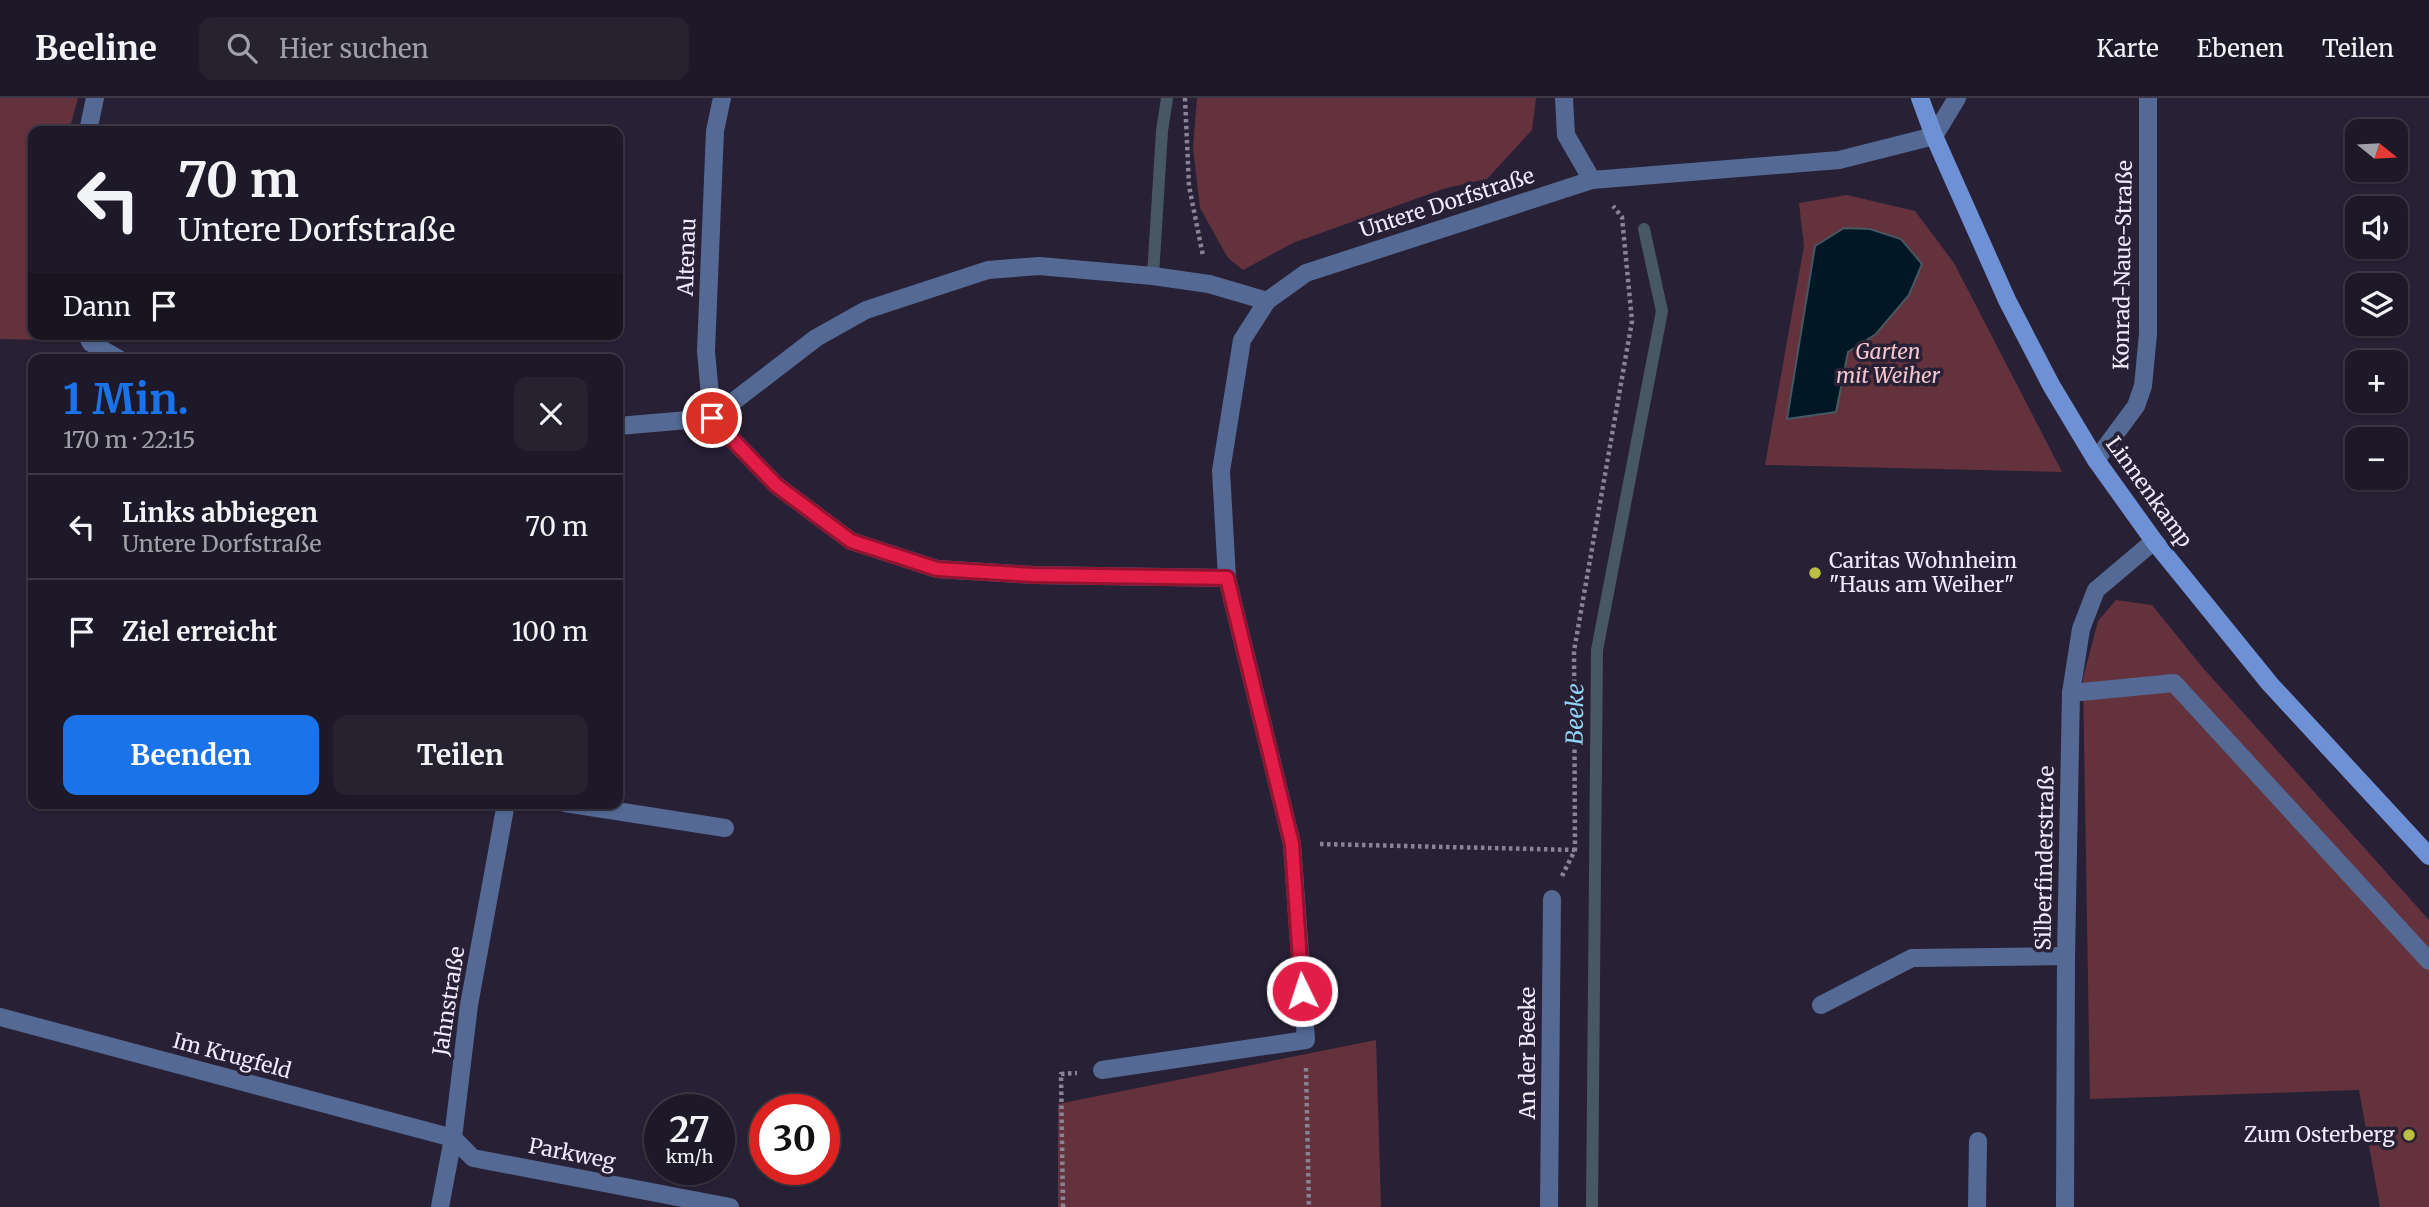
<!DOCTYPE html>
<html lang="de">
<head>
<meta charset="utf-8">
<style>
  body { margin:0; font-family:Merriweather,serif; background:#262230; color:#f1f3f6; height:100vh; display:flex; flex-direction:column; font-size:26px; white-space:nowrap }
  * { box-sizing:border-box; margin:0 }
  p { font-size:23px; color:#a1a0a8 }
  .icon { flex:none; width:38px; height:38px; fill:none; stroke:currentColor; stroke-width:2; stroke-linecap:round; stroke-linejoin:round }
  .map { position:relative; flex:1; overflow:hidden }
  .side { position:absolute; left:28px; top:256px; width:595px; height:455px; display:flex; flex-direction:column; background:#1e1928; border-radius:14px; box-shadow:0 2px 5px #0004,0 0 0 2px #3c3845 }
  .side>* { flex:none }
  .banner { position:absolute; left:28px; top:28px; width:595px; height:214px; border-radius:14px; box-shadow:0 2px 5px #0004,0 0 0 2px #3c3845; background:#1e1928; color:#f1f3f6; overflow:hidden }
  .needle { width:46px; rotate:108deg }
  .buttons { position:absolute; left:2345px; top:21px; display:grid; gap:14px }
  .buttons a { display:grid; place-items:center; width:63px; height:63px; border-radius:14px; background:#1e1928; box-shadow:0 2px 5px #0004,0 0 0 2px #3c3845; font-size:35px }
  .speed { position:absolute; left:644px; top:996px; display:flex; gap:14px; font-size:35px; font-weight:700; text-align:center }
  .speed>* { display:grid; place-content:center; width:91px; height:91px; border-radius:50%; background:#1e1928; box-shadow:0 2px 5px #0004,0 0 0 2px #3c3845; line-height:1 }
  .speed small { font-size:18px; font-weight:400 }
  .speed .limit { border:10px solid #d22; background:#fff; color:#111 }
  .pin { position:absolute; display:grid; place-items:center; width:60px; height:60px; color:#fff; margin:-30px; border:4px solid #fff; border-radius:50%; box-shadow:0 2px 7px #0007 }
  .me { position:absolute; width:77px; margin:-38px; rotate:356deg; stroke-linejoin:round; filter:drop-shadow(0 0 5px #0008) }
  .turn { display:flex; align-items:center; gap:24px; height:147px; padding:0 35px; font-size:32px }
  .turn .icon { width:91px; height:91px; stroke-width:2.5 }
  .turn b { display:block; font-size:49px; line-height:60px }
  .then { display:flex; align-items:center; height:66px; padding:0 35px; background:#0003; gap:14px; font-size:26px }
  .round { display:grid; place-items:center; flex:none; width:74px; height:74px; border-radius:14px; background:#262230 }
  .head { display:flex; align-items:center; justify-content:space-between; height:119px; padding:0 35px }
  h1 { font-size:42px; font-weight:700; line-height:52px; color:#1a73e8 }
  .primary-button { display:flex; gap:14px; margin-top:auto; padding:14px 35px }
  .primary-button a { flex:1; height:80px; border-radius:14px; background:#1a73e8; color:#fff; font-size:28px; font-weight:700; line-height:80px; text-align:center }
  .primary-button a+a { background:#262230; color:#f1f3f6 }
  ul { padding:0; list-style:none }
  li { display:flex; align-items:center; gap:21px; height:105px; padding:0 35px; border-top:2px solid #3c3845 }
  li div { flex:1 }
  li b { display:block; font-size:26px }
  li em { font-style:normal }
  header { display:flex; align-items:center; gap:42px; box-sizing:border-box; height:98px; padding:0 35px; background:#1e1928; border-bottom:2px solid #3c3845 }
  header strong { font-size:33px }
  nav { display:flex; gap:38px; margin-inline-start:auto; font-size:24px }
  .search { width:490px; height:63px; background:#262230; display:flex; align-items:center; gap:18px; box-sizing:border-box; padding:0 24px; border-radius:14px; color:#a1a0a8; font-size:26px }
  .map>svg:first-child { display:block }
  .green { fill:#63323d }
  .water { fill:#001823; stroke:#485764; stroke-width:2 }
  .lines { fill:none; stroke-linecap:round; stroke-linejoin:round }
  .stream { stroke:#485764; stroke-width:12 }
  .path { stroke:#888395; stroke-width:4.5; stroke-dasharray:3.5 3.5; stroke-linecap:butt }
  .lane { stroke:#546a95; stroke-width:18 }
  .street { stroke:#546a95; stroke-width:18 }
  .secondary { stroke:#6e90d5; stroke-width:18 }
  .route-casing { stroke:#92132f; stroke-width:18 }
  .route { stroke:#e11d48; stroke-width:12 }
  .poi-dot { fill:#bdbf43; stroke:#282136; stroke-width:2.5 }
  .labels { text-anchor:middle; stroke-width:7; stroke-linejoin:round; paint-order:stroke }
  .street-label { font-size:21px; fill:#efebfa; stroke:#282136 }
  .park-label { font-size:21px; font-style:italic; fill:#f3c5cd; stroke:#282136 }
  .poi-label { font-size:21px; fill:#efebfa; stroke:#282136; text-anchor:start }
  .water-label { font-size:23px; font-style:italic; fill:#93d4f4; stroke:#282136 }
</style>
</head>
<body>
<header>
<strong>Beeline</strong>
<div class="search"><svg class="icon" aria-label="search" viewBox="0 0 24 24"><circle cx="10" cy="10" r="6"/><path d="M15 15l6 6"/></svg>Hier suchen</div>
<nav><a>Karte</a><a>Ebenen</a><a>Teilen</a></nav>
</header>
<div class="map">
<svg width="2429" height="1109" viewBox="0 0 2429 1109">
  <rect width="100%" height="100%" fill="#282136"/>
  <!-- green -->
  <g class="green">
    <path d="M0,0H78L69,33H33V236H48V242L0,241Z"/>
    <path d="M1197,0H1536L1532,32L1487,81L1446,90L1293,145L1243,172L1228,160L1200,110L1193,50Z"/>
    <path d="M1847,97L1915,113L1954,165L2062,374L1765,367L1804,148L1799,105Z"/>
    <path d="M2116,502L2152,507L2203,570L2429,822V1109H2380L2359,992L2090,1001L2083,580L2098,523Z"/>
    <path d="M1376,942L1381,1109H1058V1006Z"/>
  </g>
  <!-- water -->
  <path class="water" d="M1844,130L1870,131L1901,141L1922,166L1909,197L1876,236L1848,254L1836,314L1787,321L1815,148Z"/>
  <g class="lines">
    <!-- stream -->
    <g class="stream">
      <path d="M1153,178L1162,33L1167,0"/>
      <path d="M1592,1109L1597,552L1662,213L1644,131"/>
    </g>
    <!-- path -->
    <g class="path">
      <path d="M1185,0L1189,88L1203,158"/>
      <path d="M1320,746L1575,752"/>
      <path d="M1562,778L1575,752L1574,553L1632,223L1622,119L1613,108"/>
      <path d="M1306,970L1309,1109"/>
      <path d="M1063,1109L1061,976L1077,975"/>
    </g>
    <!-- lane -->
    <g class="lane">
      <path d="M712,320L816,240L866,212L988,172L1039,168L1153,178L1209,186L1267,203"/>
      <path d="M2071,595L2174,585L2429,863"/>
      <path d="M565,705L725,730"/>
      <path d="M1821,907L1912,860L2066,858"/>
      <path d="M1977,1109L1978,1043"/>
    </g>
    <!-- street -->
    <g class="street">
      <path d="M1564,0L1566,37L1592,82"/>
      <path d="M88,33L95,0"/>
      <path d="M86,236L91,245L119,261"/>
      <path d="M712,320L706,253L715,33L722,0"/>
      <path d="M618,328L712,320L776,387L851,443L937,471L1034,477L1227,480L1221,373L1242,242L1267,203L1306,175L1592,82L1839,62L1934,38L1957,0"/>
      <path d="M2096,362L2136,308L2143,288L2148,236V0"/>
      <path d="M0,919L453,1040L473,1060L730,1109"/>
      <path d="M1102,972L1306,942L1292,746L1227,480"/>
      <path d="M440,1109L453,1040L469,907L506,705"/>
      <path d="M1549,1109L1552,801"/>
      <path d="M2065,1109L2066,858L2071,595L2081,531L2096,492L2154,443"/>
    </g>
    <!-- secondary -->
    <path class="secondary" d="M1920,0L1934,38L2007,202L2051,287L2096,362L2154,443L2270,586L2429,758"/>
  </g>
  <g class="lines">
    <defs>
      <path id="route" d="M712,320L776,387L851,443L937,471L1034,477L1227,480L1292,746L1302,893"/>
    </defs>
    <!-- route casing -->
    <use href="#route" class="route-casing"/>
    <!-- route -->
    <use href="#route" class="route"/>
  </g>
  <!-- markers -->
  <g class="poi-dot">
    <circle cx="1815" cy="475" r="7"/>
    <circle cx="2409" cy="1037" r="7"/>
  </g>
  <g class="labels">
    <!-- street labels -->
    <g class="street-label">
      <text transform="translate(1447 105) rotate(-18)" y="7">Untere Dorfstraße</text>
      <text transform="translate(687 159) rotate(-88)" y="7">Altenau</text>
      <text transform="translate(2123 167) rotate(-89)" y="7">Konrad-Naue-Straße</text>
      <text transform="translate(2149 394) rotate(54)" y="7">Linnenkamp</text>
      <text transform="translate(2045 760) rotate(-89)" y="7">Silberfinderstraße</text>
      <text transform="translate(449 903) rotate(-81)" y="7">Jahnstraße</text>
      <text transform="translate(1528 955) rotate(-90)" y="7">An der Beeke</text>
      <text transform="translate(232 958) rotate(15)" y="7">Im Krugfeld</text>
      <text transform="translate(572 1056) rotate(11)" y="7">Parkweg</text>
    </g>
    <!-- park labels -->
    <g class="park-label">
      <text x="1888" y="261">Garten<tspan x="1888" dy="24">mit Weiher</tspan></text>
    </g>
    <!-- poi labels -->
    <g class="poi-label">
      <text x="1829" y="470">Caritas Wohnheim<tspan x="1829" dy="24">"Haus am Weiher"</tspan></text>
      <text x="2395" y="1044" text-anchor="end">Zum Osterberg</text>
    </g>
    <!-- water labels -->
    <g class="water-label">
      <text transform="translate(1575 616) rotate(-89)" y="8">Beeke</text>
    </g>
  </g>
</svg>
<div class="buttons">
<a><svg class="needle" viewBox="-14 -14 28 28"><path d="M0-13l5 13h-10z" fill="#e53935"/><path d="M0 13l5-13h-10z" fill="#a1a0a8"/></svg></a>
<a><svg class="icon" aria-label="sound" viewBox="0 0 24 24"><path d="M4 9h4l5-4v14l-5-4H4zM17 9q2 3 0 6"/></svg></a>
<a><svg class="icon" aria-label="layers" viewBox="0 0 24 24"><path d="M12 4l9 5-9 5-9-5zM3 14l9 5 9-5"/></svg></a>
<a>+</a>
<a>−</a>
</div>
<div class="speed"><div>27<small>km/h</small></div><div class="limit">30</div></div>
<div class="pin" style="left:712px;top:320px;background:#d93025"><svg class="icon" aria-label="arrive" viewBox="0 0 24 24"><path d="M6 21V4h12l-3 4 3 4H6"/></svg></div>
<svg class="me" style="left:1302px;top:893px" viewBox="-20 -20 40 40"><circle r="17" fill="#e11d48" stroke="#fff" stroke-width="3"/><path d="M0-11L8 9 0 5-8 9z" fill="#fff"/></svg>
<div class="banner">
<div class="turn"><svg class="icon" aria-label="left" viewBox="0 0 24 24"><path d="M17 20v-9H6M10 6l-5 5 5 5"/></svg><div><b>70 m</b>Untere Dorfstraße</div></div>
<div class="then">Dann<svg class="icon" aria-label="arrive" viewBox="0 0 24 24"><path d="M6 21V4h12l-3 4 3 4H6"/></svg></div>
</div>
<section class="side">
<div class="head"><div><h1>1 Min.</h1><p>170 m · 22:15</p></div><a class="round"><svg class="icon" aria-label="close" viewBox="0 0 24 24"><path d="M6 6l12 12M18 6L6 18"/></svg></a></div>
<ul>
<li><svg class="icon" aria-label="left" viewBox="0 0 24 24"><path d="M17 20v-9H6M10 6l-5 5 5 5"/></svg><div><b>Links abbiegen</b><p>Untere Dorfstraße</p></div><em>70 m</em></li>
<li><svg class="icon" aria-label="arrive" viewBox="0 0 24 24"><path d="M6 21V4h12l-3 4 3 4H6"/></svg><div><b>Ziel erreicht</b></div><em>100 m</em></li>
</ul>
<div class="primary-button"><a>Beenden</a><a>Teilen</a></div>
</section>
</div>
</body>
</html>
